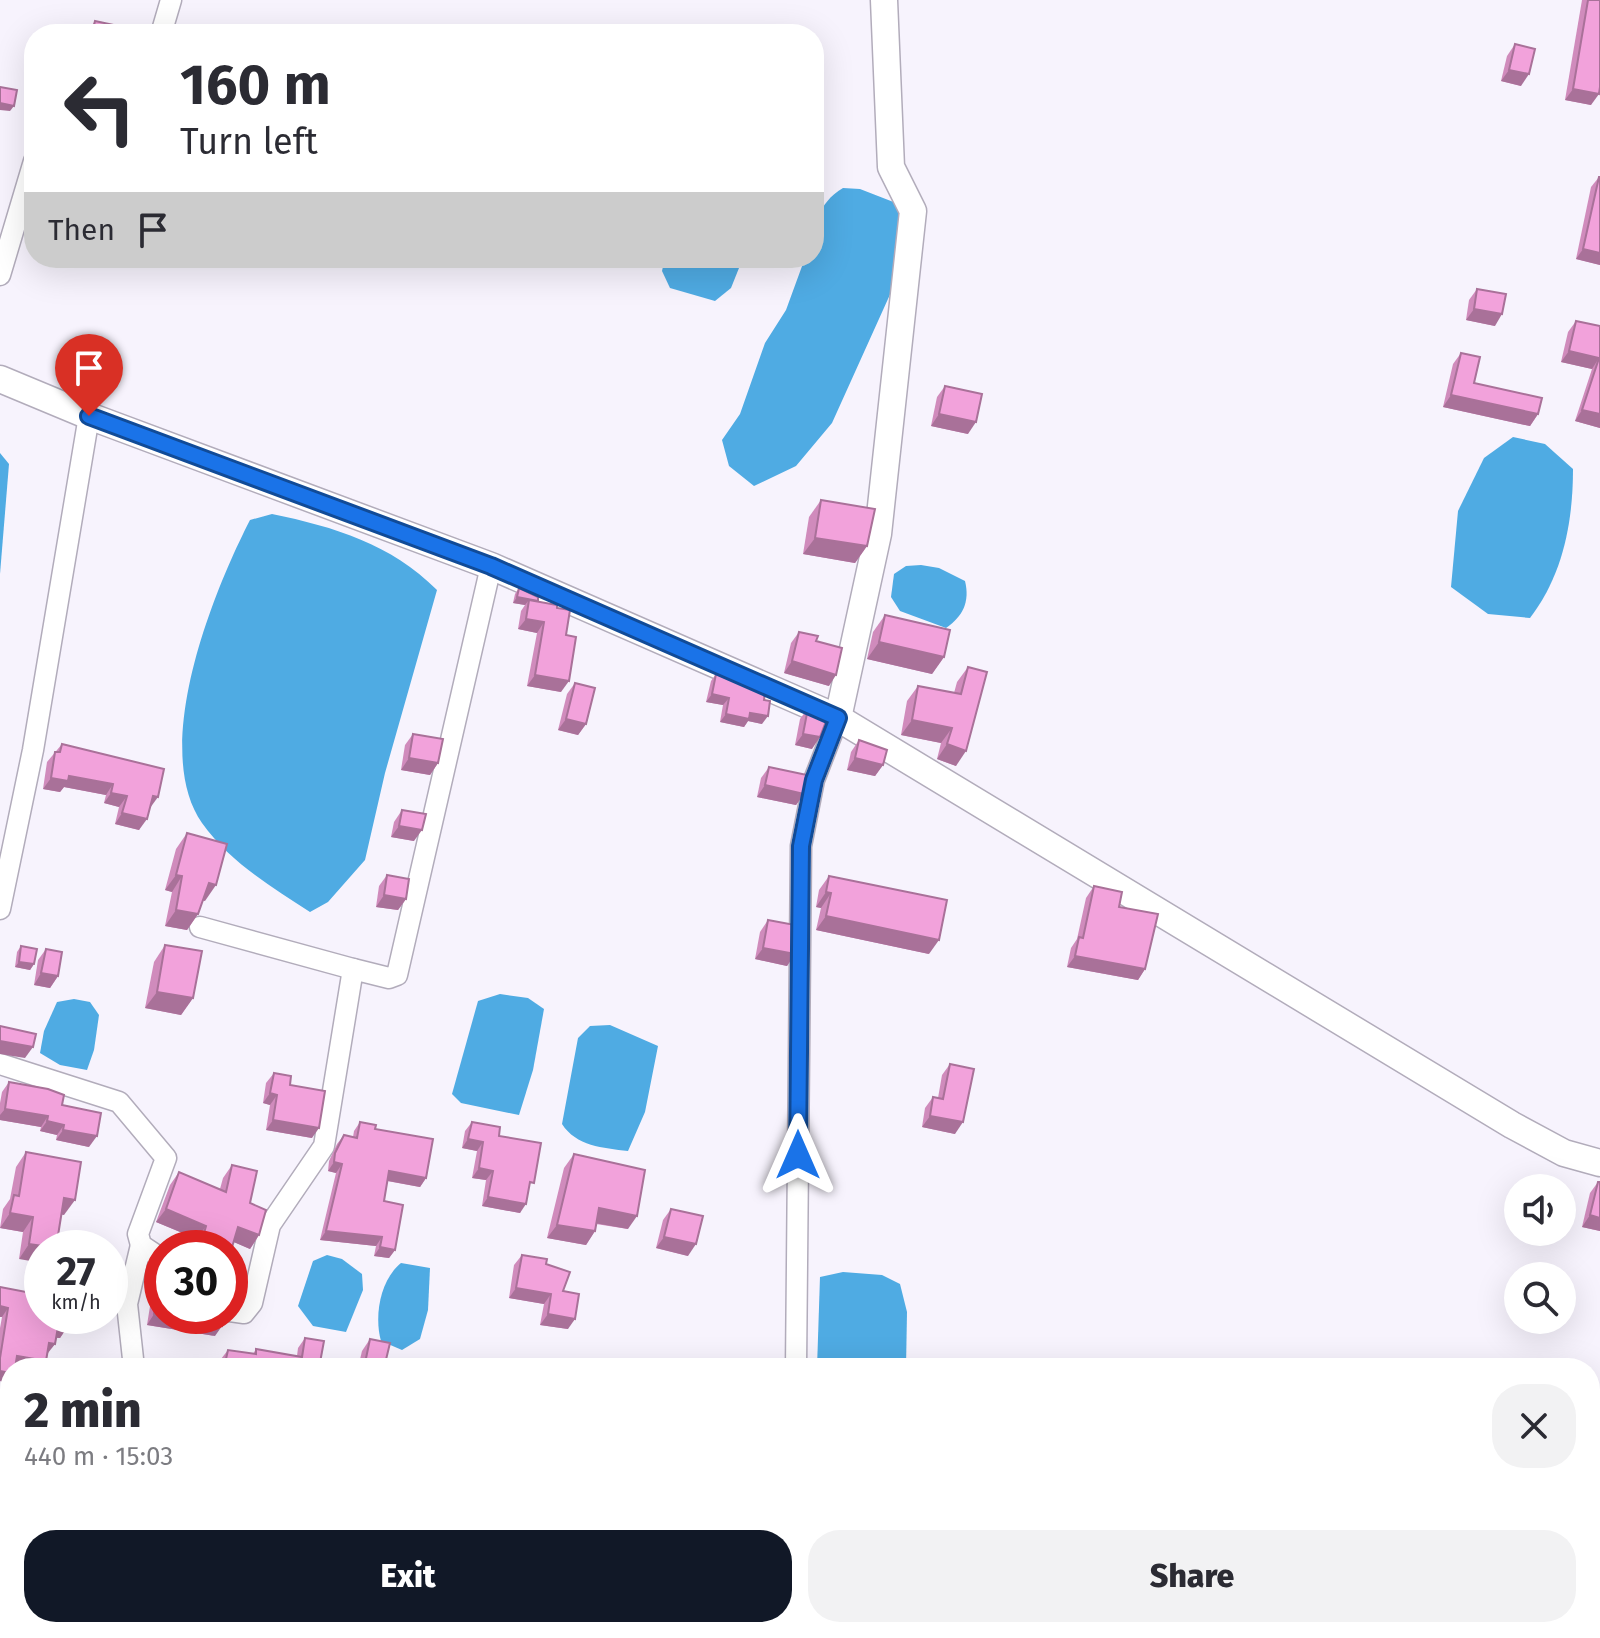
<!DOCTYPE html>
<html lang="en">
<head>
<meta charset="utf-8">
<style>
  body { margin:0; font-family:"Fira Sans",sans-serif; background:#f2f2f3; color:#2b2b33; height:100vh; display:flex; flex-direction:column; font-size:30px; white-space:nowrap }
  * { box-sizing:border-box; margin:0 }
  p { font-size:26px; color:#7c7c81 }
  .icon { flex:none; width:44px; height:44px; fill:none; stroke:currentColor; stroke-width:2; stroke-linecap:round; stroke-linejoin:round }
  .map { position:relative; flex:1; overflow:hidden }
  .sheet { position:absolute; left:0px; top:1358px; width:1600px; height:280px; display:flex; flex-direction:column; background:#fff; border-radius:32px 32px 0 0; box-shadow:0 8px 32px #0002 }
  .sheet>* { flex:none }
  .banner { position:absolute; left:24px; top:24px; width:800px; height:244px; border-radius:32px; box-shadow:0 8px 32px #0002; background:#fff; color:#2b2b33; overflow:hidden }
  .tools { position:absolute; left:1504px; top:1174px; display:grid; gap:16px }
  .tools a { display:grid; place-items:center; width:72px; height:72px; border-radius:50%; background:#fff; box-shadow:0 8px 32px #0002; font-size:40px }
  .speed { position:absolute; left:24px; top:1230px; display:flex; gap:16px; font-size:40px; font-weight:700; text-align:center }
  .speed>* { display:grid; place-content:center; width:104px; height:104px; border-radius:50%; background:#fff; box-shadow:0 8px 32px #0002; line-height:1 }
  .speed small { font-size:20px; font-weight:400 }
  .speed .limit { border:12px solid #d22; background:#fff; color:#111 }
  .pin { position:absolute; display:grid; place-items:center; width:68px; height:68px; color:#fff; margin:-82px -34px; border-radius:50% 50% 50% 0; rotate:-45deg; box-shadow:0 0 8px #0007 }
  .pin .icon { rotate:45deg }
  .me { position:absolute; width:88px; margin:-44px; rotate:0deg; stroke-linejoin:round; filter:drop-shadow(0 0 6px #0008) }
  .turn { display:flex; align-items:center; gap:28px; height:168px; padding:0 24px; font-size:36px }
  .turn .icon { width:104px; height:104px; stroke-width:2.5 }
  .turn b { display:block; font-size:56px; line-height:68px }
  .then { display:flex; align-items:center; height:76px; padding:0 24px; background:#0003; gap:16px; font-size:30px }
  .round { display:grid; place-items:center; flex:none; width:84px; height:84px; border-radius:32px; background:#f2f2f3 }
  .headline { display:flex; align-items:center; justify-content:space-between; height:136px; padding:0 24px }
  h1 { font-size:48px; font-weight:800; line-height:60px }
  .action { display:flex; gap:16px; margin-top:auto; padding:16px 24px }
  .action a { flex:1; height:92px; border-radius:32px; background:#111827; color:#fff; font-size:32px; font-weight:800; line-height:92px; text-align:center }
  .action a+a { background:#f2f2f3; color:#2b2b33 }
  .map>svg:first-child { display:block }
  .water { fill:#4fabe3 }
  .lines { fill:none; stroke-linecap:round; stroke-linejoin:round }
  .minor-casing { stroke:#b2acbb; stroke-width:23 }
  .tertiary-casing { stroke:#b2acbb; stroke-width:29 }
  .minor { stroke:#fff; stroke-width:20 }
  .tertiary { stroke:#fff; stroke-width:26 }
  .wall { fill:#d08bbc }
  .shaded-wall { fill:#a97199 }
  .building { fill:#f2a2db; stroke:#a97199; stroke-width:2 }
  .route-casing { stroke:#114b97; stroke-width:20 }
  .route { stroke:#1a73e8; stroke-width:14 }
</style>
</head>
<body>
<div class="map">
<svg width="1600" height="1638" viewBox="0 0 1600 1638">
  <rect width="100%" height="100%" fill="#f7f3fd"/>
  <!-- water -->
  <g class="water">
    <path d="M843,188L860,189L896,203L901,216L897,279L832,423L796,466L754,486L729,466L722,440L740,414L765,343L786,310L805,258H814C814,228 816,204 843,188Z"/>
    <path d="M665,258H743L731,288L715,301L670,288L662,271Z"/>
    <path d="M1513,437L1545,444L1573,469C1573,522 1563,575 1530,618L1488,614L1451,587L1458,511L1484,458Z"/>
    <path d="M0,453L9,464L0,574Z"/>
    <path d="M272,514C335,527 391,544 437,590L385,773L365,860L328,902L310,912C270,886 230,862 202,823C150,748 213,592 250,520Z"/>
    <path d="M921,565L939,568L965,581C970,602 963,616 946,628L900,611L891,597L894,574L906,566Z"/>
    <path d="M500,994L528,998L544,1009L533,1070L519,1115L461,1103L452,1094L478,1001Z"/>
    <path d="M74,999L90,1002L99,1015L94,1050L87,1070L60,1065L40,1053L44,1031L57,1002Z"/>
    <path d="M610,1025L658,1046L645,1112L628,1151C603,1148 576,1146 562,1124L578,1038L590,1026Z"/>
    <path d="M327,1255L342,1259L362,1274L363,1290L346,1332L313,1326L298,1306L313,1261Z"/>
    <path d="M401,1263L430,1268L428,1310L420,1339L402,1350L381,1341C374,1316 380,1280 401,1263Z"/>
    <path d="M843,1272L882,1275L900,1284L907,1312L906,1368H817L820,1277Z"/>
    <path d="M719,1628H804L805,1638H719Z"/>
  </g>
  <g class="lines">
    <defs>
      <g id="minor">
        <path d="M161,34L171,0"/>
        <path d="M0,275L34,161"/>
        <path d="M0,909L33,750L89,416"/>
        <path d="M200,927L353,969"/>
        <path d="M0,1064L119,1102L166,1158L138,1234L141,1245L162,1259"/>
        <path d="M230,1311L244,1313L252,1303L270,1225L324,1146L353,969L389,978L397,975L491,566"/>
        <path d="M134,1368L127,1304L141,1245"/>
        <path d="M796,1368L801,846L814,780L838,718"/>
        <path d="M412,1628L466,1638"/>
        <path d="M817,1628L819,1638"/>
        <path d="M394,1638L396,1628"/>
        <path d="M1594,1638L1600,1607"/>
      </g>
      <g id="tertiary">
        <path d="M0,379L89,416L491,566L838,718L1512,1125L1564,1153L1600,1163"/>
        <path d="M838,718L878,534L913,211L891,167L884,0"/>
      </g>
    </defs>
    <!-- minor casing -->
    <use href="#minor" class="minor-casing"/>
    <!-- tertiary casing -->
    <use href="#tertiary" class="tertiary-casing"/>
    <!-- minor -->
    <use href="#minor" class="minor"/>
    <!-- tertiary -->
    <use href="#tertiary" class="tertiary"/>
  </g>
  <!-- wall -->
  <g class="wall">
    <path d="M1582,0H1600L1591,105L1565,100Z"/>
    <path d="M95,21L121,34H86Z"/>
    <path d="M1515,44L1521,86L1501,81L1507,56Z"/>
    <path d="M1599,177L1600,265L1576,259L1591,187Z"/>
    <path d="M1477,289L1495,326L1466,320L1469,300Z"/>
    <path d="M1576,321L1600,326V428L1575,421L1592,369L1561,362L1568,332Z"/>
    <path d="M1461,353L1474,383L1538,414L1530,426L1443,407L1453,364Z"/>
    <path d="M945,386L968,434L931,426L937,397Z"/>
    <path d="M821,500L867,546L855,563L803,554L809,517Z"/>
    <path d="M519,588L538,601L557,608L566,635L561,692L527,686L537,633L518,629L521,611L525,605L513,603L515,594Z"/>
    <path d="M885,615L944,657L932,674L867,659L873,632Z"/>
    <path d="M799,632L816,641L829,686L784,673L791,643Z"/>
    <path d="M968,667L956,766L937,759L941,743L901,735L907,701L918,686L954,693L957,682Z"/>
    <path d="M716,674L764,700L762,724L748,721L744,727L720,722L723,705L706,702L711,681Z"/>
    <path d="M575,683L586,724L578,735L558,730L567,694Z"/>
    <path d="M808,708L812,749L795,745L800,719Z"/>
    <path d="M413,734L438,763L430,775L401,770L405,745Z"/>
    <path d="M859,740L883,765L875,776L847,770L851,752Z"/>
    <path d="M62,744L150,808L139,830L115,824L119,807L104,803L106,795L64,787L60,792L43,789L47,762Z"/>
    <path d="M769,767L804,794L796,805L757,797L761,778Z"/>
    <path d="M402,810L414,841L391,837L394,822Z"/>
    <path d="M187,833L205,901L203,900L198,914L187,930L165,926L172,892L165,890L176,849Z"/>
    <path d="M387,875L406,899L398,910L376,907L379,886Z"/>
    <path d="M829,876L929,954L816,930L821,908L816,907L819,890Z"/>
    <path d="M1094,886L1119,907L1145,969L1138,980L1067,967L1071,948L1077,939L1086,898Z"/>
    <path d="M768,920L795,954L787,966L755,959L760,932Z"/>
    <path d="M165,945L193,998L181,1015L145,1008L154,962Z"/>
    <path d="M21,946L34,964L30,970L15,967L17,952Z"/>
    <path d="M46,949L58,976L50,988L34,985L38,960Z"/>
    <path d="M950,1064L955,1134L922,1127L925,1108L933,1097L938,1098L942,1075Z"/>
    <path d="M274,1073L312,1138L266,1130L270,1105L263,1103L266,1083Z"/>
    <path d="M9,1082L62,1105L89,1147L56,1140L57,1135L40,1131L41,1127L0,1120V1103L2,1092Z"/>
    <path d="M360,1122L375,1129L426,1178L420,1187L387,1181L384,1201L395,1250L389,1258L374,1256L376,1246L320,1240L336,1173L328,1171L329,1161L337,1144L344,1135L353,1137L354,1131Z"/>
    <path d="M472,1122L499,1136L529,1191L520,1213L482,1206L486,1180L472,1178L477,1151L462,1148L465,1131Z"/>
    <path d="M26,1152L64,1215L61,1214L19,1259L23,1232L0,1228L3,1209L10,1199L16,1167Z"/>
    <path d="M574,1154L628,1229L596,1224L595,1231L586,1245L547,1238L564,1168Z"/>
    <path d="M232,1165L250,1203L259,1235L250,1249L234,1242L230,1248H194L197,1239L156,1222L170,1185L179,1172L220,1189L223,1178Z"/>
    <path d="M1598,1182H1600V1231L1582,1227L1590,1193Z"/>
    <path d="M671,1209L688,1256L656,1248L663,1220Z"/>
    <path d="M522,1255L546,1264L563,1291L568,1329L540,1325L544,1304L509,1298L514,1265Z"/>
    <path d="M162,1265V1316L215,1336L147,1325L155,1275Z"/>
    <path d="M0,1287L41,1295L42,1291V1316L66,1329L60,1338H56L55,1344L47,1353L46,1361L41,1368H28L16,1366L10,1368V1380L8,1383L0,1381V1328L2,1317Z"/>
    <path d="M305,1338L319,1368H219L221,1359L228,1350L253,1354L256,1349L297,1356L298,1348Z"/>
    <path d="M370,1339L384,1368H358L362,1351Z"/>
    <path d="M10,1445V1488L2,1487Z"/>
    <path d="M1590,1534L1600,1536V1581L1592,1593L1590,1589Z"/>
    <path d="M12,1628L47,1634L48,1628H344L342,1638H278L279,1634L247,1628L245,1638H5Z"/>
    <path d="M638,1628H646L696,1638H635L637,1631Z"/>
    <path d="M847,1628L872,1638H840Z"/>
    <path d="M1041,1628H1068L1066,1638H1038Z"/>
    <path d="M1451,1628H1563L1562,1638H1449Z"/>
  </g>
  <!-- shaded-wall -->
  <g class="shaded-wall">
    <path d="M1509,70L1529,74L1521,86L1501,81Z"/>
    <path d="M1573,89L1599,94L1591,105L1565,100Z"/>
    <path d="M0,103L14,106L10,111L0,110Z"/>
    <path d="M1583,249L1600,253V265L1576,259Z"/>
    <path d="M1474,309L1502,314L1495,326L1466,320Z"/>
    <path d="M1569,351L1599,358L1592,369L1561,362Z"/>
    <path d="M1451,395L1538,414L1530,426L1443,407Z"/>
    <path d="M1582,410L1600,414V428L1575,421Z"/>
    <path d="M939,414L976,422L968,434L931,426Z"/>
    <path d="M815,538L867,546L855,563L803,554Z"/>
    <path d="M517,597L538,601L529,600L525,605L513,603Z"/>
    <path d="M526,619L544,622L537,633L518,629Z"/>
    <path d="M879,642L944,657L932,674L867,659Z"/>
    <path d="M792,661L836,675L829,686L784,673Z"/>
    <path d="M535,675L569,681L561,692L527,686Z"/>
    <path d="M712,694L729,698L723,705L706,702Z"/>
    <path d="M750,713L768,716L762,724L748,721L744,727L720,722L726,714Z"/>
    <path d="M566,719L586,724L578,735L558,730Z"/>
    <path d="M912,720L952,728L941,743L901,735Z"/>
    <path d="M803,734L820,737L812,749L795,745Z"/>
    <path d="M947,744L966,751L956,766L937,759Z"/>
    <path d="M409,758L438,763L430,775L401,770Z"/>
    <path d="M855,758L883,765L875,776L847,770Z"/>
    <path d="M69,776L113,784L106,795L64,787L60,792L43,789L51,778Z"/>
    <path d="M765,785L804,794L796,805L757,797Z"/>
    <path d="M111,793L127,796L119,807L104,803Z"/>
    <path d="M153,796L158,797L150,808Z"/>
    <path d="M122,813L147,819L139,830L115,824Z"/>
    <path d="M399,826L422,830L414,841L391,837Z"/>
    <path d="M176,875L182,876L172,892L165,890Z"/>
    <path d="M209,883L216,885L205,901L198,899Z"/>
    <path d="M826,892L831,893L821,908L816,907Z"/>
    <path d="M384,895L406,899L398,910L376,907Z"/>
    <path d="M176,910L198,914L187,930L165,926Z"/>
    <path d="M826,916L939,940L929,954L816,930Z"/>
    <path d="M763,948L795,954L787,966L755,959Z"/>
    <path d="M1075,956L1145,969L1138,980L1067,967Z"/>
    <path d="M19,962L34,964L30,970L15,967Z"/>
    <path d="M41,973L58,976L50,988L34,985Z"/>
    <path d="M157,992L193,998L181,1015L145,1008Z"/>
    <path d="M0,1041L33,1047L25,1058L0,1054Z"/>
    <path d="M270,1093L277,1095L270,1105L263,1103Z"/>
    <path d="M5,1109L48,1116L41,1127L0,1120V1115Z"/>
    <path d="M930,1116L963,1122L955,1134L922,1127Z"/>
    <path d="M273,1120L319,1128L312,1138L266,1130Z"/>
    <path d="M47,1121L64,1125L57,1135L40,1131Z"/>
    <path d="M63,1130L97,1136L89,1147L56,1140Z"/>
    <path d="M468,1139L483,1142L477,1151L462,1148Z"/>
    <path d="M334,1162L342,1164L336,1173L328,1171Z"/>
    <path d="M479,1168L493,1171L486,1180L472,1178Z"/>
    <path d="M389,1171L426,1178L420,1187L383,1180Z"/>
    <path d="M488,1197L526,1204L520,1213L482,1206Z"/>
    <path d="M64,1198L75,1200L64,1215L54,1213Z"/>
    <path d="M599,1208L637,1216L628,1229L589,1222Z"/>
    <path d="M166,1209L206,1226L197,1239L156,1222Z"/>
    <path d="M10,1213L33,1217L23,1232L0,1228Z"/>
    <path d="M1590,1215L1600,1218V1231L1582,1227Z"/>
    <path d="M557,1225L595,1231L586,1245L547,1238Z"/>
    <path d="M238,1227L259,1235L250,1249L229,1240Z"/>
    <path d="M326,1231L382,1237L376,1246L320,1240Z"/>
    <path d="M664,1237L696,1244L688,1256L656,1248Z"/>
    <path d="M29,1244L51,1248H42V1263L19,1259Z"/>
    <path d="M380,1247L395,1250L389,1258L374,1256Z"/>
    <path d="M516,1288L551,1294L544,1304L509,1298Z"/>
    <path d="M0,1306L8,1308L2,1317H0Z"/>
    <path d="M154,1314L162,1316L222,1326L215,1336L147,1325Z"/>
    <path d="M548,1314L575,1319L568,1329L540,1325Z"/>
    <path d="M58,1327L66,1329L60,1338L51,1337Z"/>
    <path d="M49,1343L55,1344L48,1353L43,1352Z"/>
    <path d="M17,1356L46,1361L41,1368H28L11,1365Z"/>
    <path d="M0,1371L10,1373V1380L8,1383L0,1381Z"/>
    <path d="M0,1426L10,1428V1437L0,1435Z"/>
    <path d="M1590,1453L1600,1456V1469L1590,1467Z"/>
    <path d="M8,1479H10V1488L2,1487Z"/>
    <path d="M1590,1571L1596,1572L1590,1581Z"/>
    <path d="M245,1628H283L279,1634Z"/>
    <path d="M1527,1633L1552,1638H1523Z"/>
    <path d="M1456,1634L1474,1638H1453Z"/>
  </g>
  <!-- building -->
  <g class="building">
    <path d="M1588,0H1600V87L1599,94L1573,89Z"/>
    <path d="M95,21L123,27L121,34H92Z"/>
    <path d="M1515,44L1535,49L1529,74L1509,70Z"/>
    <path d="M0,87L17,90L14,106L0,103Z"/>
    <path d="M1599,177H1600V253L1583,249Z"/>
    <path d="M1477,289L1506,294L1502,314L1474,309Z"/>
    <path d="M1576,321L1600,326V414L1582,410L1599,358L1569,351Z"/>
    <path d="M1461,353L1480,357L1474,383L1542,398L1538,414L1451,395Z"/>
    <path d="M945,386L982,394L976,422L939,414Z"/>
    <path d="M821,500L875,509L867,546L815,538Z"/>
    <path d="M519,588L538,597V601L517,597Z"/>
    <path d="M529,600L557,605V608L570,610L566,635L576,637L569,681L535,675L544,622L526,619Z"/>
    <path d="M885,615L950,630L944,657L879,642Z"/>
    <path d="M799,632L818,636L816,641L842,648L836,675L792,661Z"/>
    <path d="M968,667L987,672L966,751L947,744L952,728L912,720L918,686L961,694Z"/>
    <path d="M716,674L765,693L764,700L770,701L768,716L750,713L749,719L726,714L729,698L712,694Z"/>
    <path d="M575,683L595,688L586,724L566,719Z"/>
    <path d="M808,708L828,716L820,737L803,734Z"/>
    <path d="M413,734L443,739L438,763L409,758Z"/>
    <path d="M859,740L887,750L883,765L855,758Z"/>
    <path d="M62,744L164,769L158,797L153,796L147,819L122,813L127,796L111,793L113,784L69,776L68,781L51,778L55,752H60Z"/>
    <path d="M769,767L807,775L804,794L765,785Z"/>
    <path d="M402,810L426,814L422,830L399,826Z"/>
    <path d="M187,833L227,844L216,885L209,883L198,914L176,910L182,876L176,875Z"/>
    <path d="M387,875L409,879L406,899L384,895Z"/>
    <path d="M829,876L947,900L939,940L826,916L831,893L826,892Z"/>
    <path d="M1094,886L1122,892L1119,907L1158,914L1145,969L1075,956L1079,937L1083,938Z"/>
    <path d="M768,920L795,925V954L763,948Z"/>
    <path d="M165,945L202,951L193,998L157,992Z"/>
    <path d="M21,946L37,949L34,964L19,962Z"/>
    <path d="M46,949L62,952L58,976L41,973Z"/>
    <path d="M0,1026L36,1034L33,1047L0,1041Z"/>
    <path d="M950,1064L974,1069L963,1122L930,1116L933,1097L943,1099Z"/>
    <path d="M274,1073L291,1076L290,1085L325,1091L319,1128L273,1120L277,1095L270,1093Z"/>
    <path d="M9,1082L48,1089L64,1095L62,1105L101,1113L97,1136L63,1130L64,1125L47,1121L48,1116L5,1109Z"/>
    <path d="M360,1122L376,1125L375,1129L433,1139L426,1178L389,1171L384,1201L403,1205L395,1250L380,1247L382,1237L326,1231L342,1164L334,1162L335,1153L344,1135L357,1138Z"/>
    <path d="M472,1122L500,1127L499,1136L541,1143L534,1183L530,1182L526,1204L488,1197L493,1171L479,1168L483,1142L468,1139Z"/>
    <path d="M26,1152L81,1162L75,1200L64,1198L56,1248L29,1244L33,1217L10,1213L14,1195L19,1196Z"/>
    <path d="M574,1154L645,1170L637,1216L599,1208L595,1231L557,1225Z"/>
    <path d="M232,1165L257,1171L250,1203L266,1210L259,1235L238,1227L230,1254V1248H200L206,1226L166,1209L179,1172L226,1192Z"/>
    <path d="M1598,1182H1600V1218L1590,1215Z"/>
    <path d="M671,1209L703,1216L696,1244L664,1237Z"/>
    <path d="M522,1255L547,1259L546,1264L570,1272L563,1291L579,1294L575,1319L548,1314L551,1294L516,1288Z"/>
    <path d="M162,1268V1315L154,1314Z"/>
    <path d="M0,1287L42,1295V1316H68L66,1329L58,1327L55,1344L49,1343L46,1361L17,1356L15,1368H10V1373L0,1371V1358L8,1308L0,1306Z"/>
    <path d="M166,1316H223L222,1326Z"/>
    <path d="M305,1338L324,1341L319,1368H224L228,1350L256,1354V1349L302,1357Z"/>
    <path d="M370,1339L390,1343L384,1368H364Z"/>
    <path d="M1518,1362L1535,1364V1368H1517Z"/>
    <path d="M721,1364L743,1368H720Z"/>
    <path d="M1590,1397L1596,1399L1590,1419Z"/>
    <path d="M1,1409L10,1411V1428L0,1426Z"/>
    <path d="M1590,1432L1600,1434V1456L1590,1453Z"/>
    <path d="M1590,1534L1600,1536V1579L1596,1572L1590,1571Z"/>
    <path d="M12,1628L53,1635L54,1628H247L245,1638H10Z"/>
    <path d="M285,1628H344L342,1638H284Z"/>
    <path d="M646,1628H698L696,1638H645Z"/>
    <path d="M847,1628H872V1638H848Z"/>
    <path d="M1046,1628H1068L1066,1638H1044Z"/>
    <path d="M1457,1628H1563L1562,1638H1552L1527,1633L1526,1638H1474L1456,1634Z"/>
    <path d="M952,1629L953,1638H917L916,1634Z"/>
  </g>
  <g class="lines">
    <defs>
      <path id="route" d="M89,416L491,566L838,718L814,780L801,846L798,1155"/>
    </defs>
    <!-- route casing -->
    <use href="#route" class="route-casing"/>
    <!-- route -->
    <use href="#route" class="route"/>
  </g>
</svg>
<div class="tools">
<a><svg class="icon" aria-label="sound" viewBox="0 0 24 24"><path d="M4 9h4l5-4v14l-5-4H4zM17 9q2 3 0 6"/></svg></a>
<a><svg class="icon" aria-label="search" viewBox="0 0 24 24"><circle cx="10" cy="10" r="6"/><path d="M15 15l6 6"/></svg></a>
</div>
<div class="speed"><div>27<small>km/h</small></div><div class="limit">30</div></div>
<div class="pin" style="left:89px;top:416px;background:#d93025"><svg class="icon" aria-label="arrive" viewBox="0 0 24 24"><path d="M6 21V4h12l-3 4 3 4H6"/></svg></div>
<svg class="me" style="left:798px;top:1155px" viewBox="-20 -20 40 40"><path d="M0-17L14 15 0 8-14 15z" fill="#1a73e8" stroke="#fff" stroke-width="4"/></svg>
<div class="banner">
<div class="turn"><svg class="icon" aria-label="left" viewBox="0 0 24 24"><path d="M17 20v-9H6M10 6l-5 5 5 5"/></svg><div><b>160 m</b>Turn left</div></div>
<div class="then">Then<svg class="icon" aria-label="arrive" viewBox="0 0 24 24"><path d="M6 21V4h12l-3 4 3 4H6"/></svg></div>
</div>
<section class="sheet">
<div class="headline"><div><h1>2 min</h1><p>440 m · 15:03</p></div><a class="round"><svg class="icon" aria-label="close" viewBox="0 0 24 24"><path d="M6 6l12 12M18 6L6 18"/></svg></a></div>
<div class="action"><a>Exit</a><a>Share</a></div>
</section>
</div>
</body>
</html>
